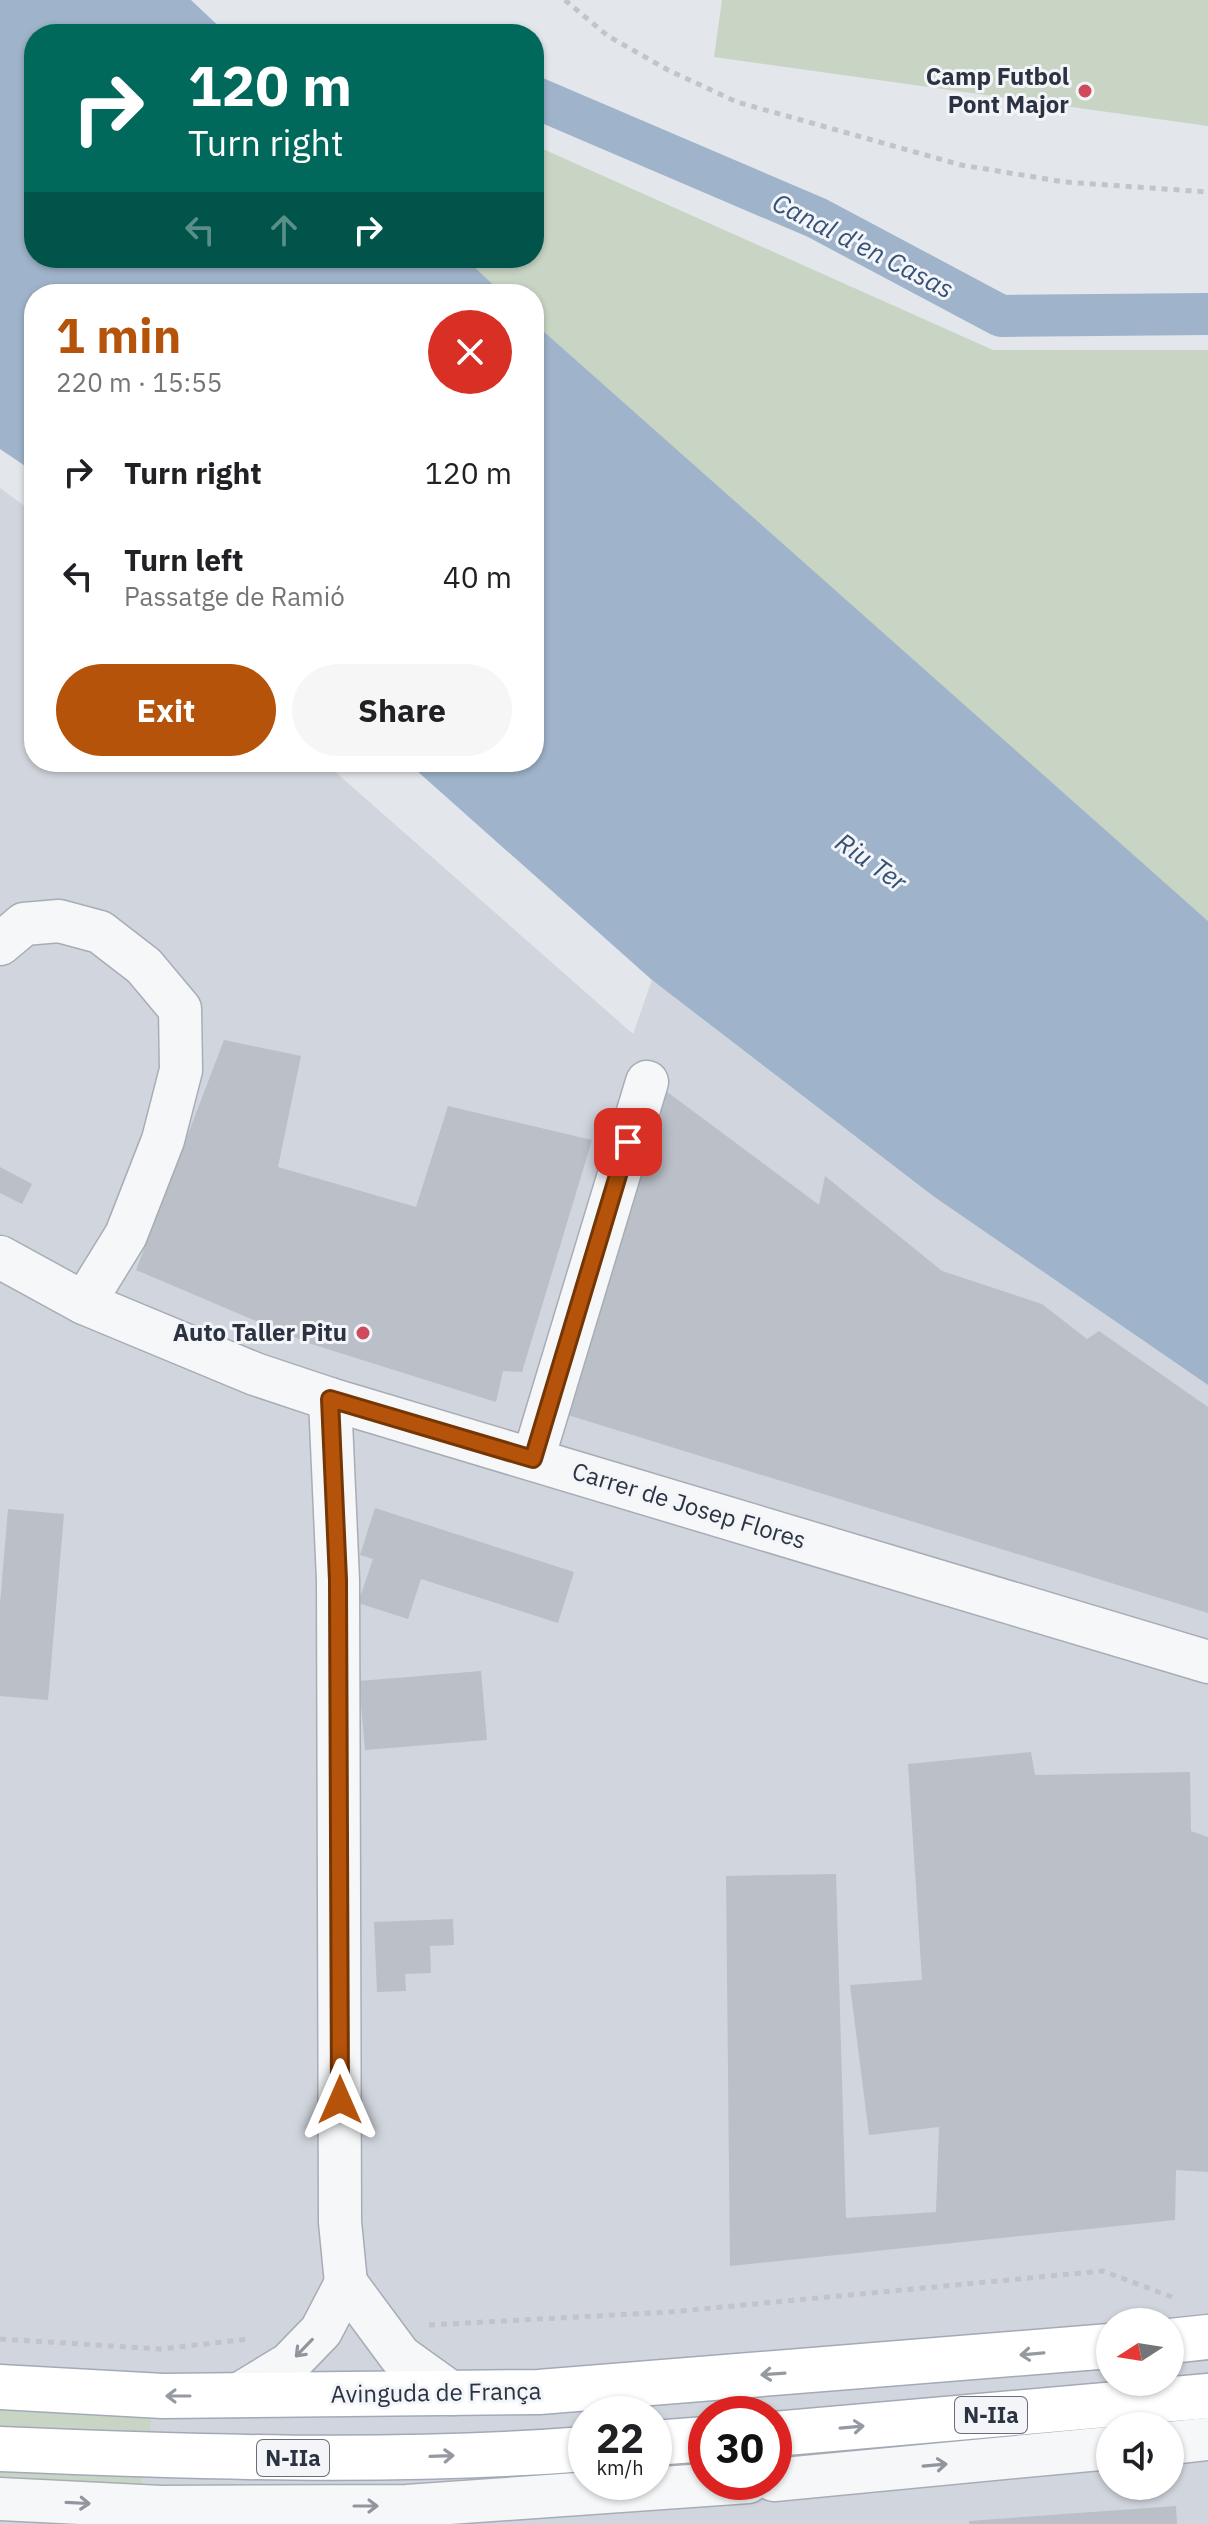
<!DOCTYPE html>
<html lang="en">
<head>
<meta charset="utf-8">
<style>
  body { margin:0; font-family:"IBM Plex Sans",sans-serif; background:#f6f6f6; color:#202124; height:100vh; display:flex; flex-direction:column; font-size:30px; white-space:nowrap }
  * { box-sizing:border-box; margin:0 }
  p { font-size:26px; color:#757577 }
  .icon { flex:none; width:44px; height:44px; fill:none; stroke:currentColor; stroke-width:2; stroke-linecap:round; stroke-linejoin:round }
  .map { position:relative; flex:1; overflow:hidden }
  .drawer { position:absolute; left:24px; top:284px; width:520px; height:488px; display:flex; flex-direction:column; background:#fff; border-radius:32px; box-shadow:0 2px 6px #0004 }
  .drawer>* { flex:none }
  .guide { position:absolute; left:24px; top:24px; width:520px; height:244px; border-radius:32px; box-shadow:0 2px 6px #0004; background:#00695c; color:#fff; overflow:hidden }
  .needle { width:52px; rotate:258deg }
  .tools { position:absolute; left:1096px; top:2308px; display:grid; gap:16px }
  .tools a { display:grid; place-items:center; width:88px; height:88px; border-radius:50%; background:#fff; box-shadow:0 2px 6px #0004; font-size:40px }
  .speed { position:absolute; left:568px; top:2396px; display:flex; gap:16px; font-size:40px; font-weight:700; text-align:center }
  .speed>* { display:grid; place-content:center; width:104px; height:104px; border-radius:50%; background:#fff; box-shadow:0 2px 6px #0004; line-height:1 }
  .speed small { font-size:20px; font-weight:400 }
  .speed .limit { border:12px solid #d22; background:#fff; color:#111 }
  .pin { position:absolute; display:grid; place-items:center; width:68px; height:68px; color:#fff; margin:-34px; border-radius:16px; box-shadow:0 4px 12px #0006 }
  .me { position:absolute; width:88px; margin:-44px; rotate:0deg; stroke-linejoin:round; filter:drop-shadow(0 0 6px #0008) }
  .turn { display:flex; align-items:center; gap:28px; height:168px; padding:0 32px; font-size:36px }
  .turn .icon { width:104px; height:104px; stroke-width:2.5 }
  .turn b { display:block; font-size:56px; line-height:68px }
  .lanes { display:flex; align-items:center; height:76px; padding:0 32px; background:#0003; justify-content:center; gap:40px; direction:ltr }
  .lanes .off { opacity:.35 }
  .round { display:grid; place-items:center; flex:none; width:84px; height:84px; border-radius:42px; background:#f6f6f6 }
  .headline { display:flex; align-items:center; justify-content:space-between; height:136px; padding:0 32px }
  h1 { font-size:48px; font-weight:800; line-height:60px; color:#b45309 }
  .action { display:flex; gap:16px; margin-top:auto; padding:16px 32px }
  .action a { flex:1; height:92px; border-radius:48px; background:#b45309; color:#fff; font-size:32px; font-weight:800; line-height:92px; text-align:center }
  .action a+a { background:#f6f6f6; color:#202124 }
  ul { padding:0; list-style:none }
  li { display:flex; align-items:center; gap:24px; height:104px; padding:0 32px }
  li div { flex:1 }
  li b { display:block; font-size:30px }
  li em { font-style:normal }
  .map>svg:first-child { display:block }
  .built { fill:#d1d5dd; fill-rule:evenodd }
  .green { fill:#c8d5c4 }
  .water { fill:#9fb3ca }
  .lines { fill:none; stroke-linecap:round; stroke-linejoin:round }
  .canal { stroke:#9fb3ca; stroke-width:42 }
  .building { fill:#babfc8 }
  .minor-casing { stroke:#a8adb5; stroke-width:45 }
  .major-casing { stroke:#a2aab7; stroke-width:47 }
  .path { stroke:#c1c4ca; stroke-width:5; stroke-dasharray:6 6; stroke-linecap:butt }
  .minor { stroke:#f6f7f9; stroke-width:42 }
  .major { stroke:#fff; stroke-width:44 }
  .oneway { stroke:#90959e }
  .oneway2 { stroke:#9599a1 }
  .route-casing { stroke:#753606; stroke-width:20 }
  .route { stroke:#b45309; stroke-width:14 }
  .poi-dot { fill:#cd4b5c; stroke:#f3f5f8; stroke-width:3 }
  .labels { text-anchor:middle; stroke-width:6; stroke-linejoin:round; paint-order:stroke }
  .shield { fill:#f3f5f8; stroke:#676d79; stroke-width:2 }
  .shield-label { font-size:22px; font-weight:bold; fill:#2b3343 }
  .poi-label { font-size:24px; font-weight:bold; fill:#2b3343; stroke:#f3f5f8; text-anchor:end }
  .street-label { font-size:24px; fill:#2b3343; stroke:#f3f5f8 }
  .water-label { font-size:26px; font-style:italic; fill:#355177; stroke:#f3f5f8 }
</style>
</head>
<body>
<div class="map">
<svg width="1208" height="2524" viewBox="0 0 1208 2524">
  <rect width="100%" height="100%" fill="#e3e6eb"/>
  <!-- built -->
  <path class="built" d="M0,488L34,513V762H324L633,1034L652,980L933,1196L1208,1385V2524H0ZM1110,2322H1170V2382H1110ZM586,2414H654V2482H586ZM706,2414H774V2482H706ZM1110,2426H1170V2486H1110Z"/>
  <!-- green -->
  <g class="green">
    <path d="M722,0H1208V126L714,57Z"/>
    <path d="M534,145L993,350H1208V921L574,361L534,323V294H503L465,258H534Z"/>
    <path d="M0,2409L151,2416L150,2436L0,2429Z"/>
    <path d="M0,2469L141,2473L142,2487L0,2481Z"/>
  </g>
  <!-- water -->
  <g class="water">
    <path d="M0,0H191L227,34H34V258H465L503,294H34V472L0,449Z"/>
    <path d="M534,323L1208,921V1385L933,1196L652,980L407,762H534Z"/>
  </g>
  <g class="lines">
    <!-- canal -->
    <path class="canal" d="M534,97L817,218L1001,316L1208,314"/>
  </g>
  <!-- building -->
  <g class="building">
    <path d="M224,1040L301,1056L278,1167L416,1207L448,1106L592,1140L522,1372L503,1371L496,1402L308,1343L136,1270Z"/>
    <path d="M666,1091L819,1205L825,1176L942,1271L1042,1304L1087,1339L1099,1331L1208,1407V1613L568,1415Z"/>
    <path d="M0,1167L32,1184L22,1204L0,1193Z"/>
    <path d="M375,1508L574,1572L558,1623L421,1579L408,1619L358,1603L373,1559L360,1555Z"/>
    <path d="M8,1509L64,1514L48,1700L0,1696V1604Z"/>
    <path d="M481,1671L487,1740L365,1750L359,1681Z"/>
    <path d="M1031,1752L1035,1775L1190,1772L1191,1831L1208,1837V2172L1176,2170L1175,2220L730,2266L726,1876L836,1874L846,2218L936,2212L939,2127L869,2135L850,1985L922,1980L908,1764Z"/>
    <path d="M453,1919L454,1945L430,1946L431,1973L405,1974L406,1991L377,1992L374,1922Z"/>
    <path d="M1176,2506L1177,2524H969V2521Z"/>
  </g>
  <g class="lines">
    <defs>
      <g id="minor">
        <path d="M0,944L24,924L59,921L100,932L144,966L180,1009L181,1070L163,1140L126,1235L84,1303"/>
        <path d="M0,1257L84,1303L255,1374L330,1399L1208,1662"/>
        <path d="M330,1399L338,1580L340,2222L346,2283"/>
        <path d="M533,1459L647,1082"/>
        <path d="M346,2283L400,2356L453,2394"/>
        <path d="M236,2396L289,2364L321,2331L346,2283"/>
        <path d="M1170,2443L1208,2439"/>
        <path d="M774,2480L1110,2448"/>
        <path d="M0,2499L161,2507L407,2506L748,2482"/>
      </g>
      <g id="major">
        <path d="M1170,2341L1208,2337"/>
        <path d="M0,2387L163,2396L539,2392L1110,2346"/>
        <path d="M774,2434L1208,2396"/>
        <path d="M654,2443L706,2439"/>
        <path d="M0,2449C195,2457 391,2464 586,2449"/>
      </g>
    </defs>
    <!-- minor casing -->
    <use href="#minor" class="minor-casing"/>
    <!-- major casing -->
    <use href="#major" class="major-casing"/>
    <!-- path -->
    <g class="path">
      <path d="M565,0L608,36L668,70L737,102L961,165L1065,182L1208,192"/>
      <path d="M429,2325L670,2312L1103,2271L1172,2297"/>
      <path d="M0,2339L161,2349L249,2339"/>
    </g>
    <!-- minor -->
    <use href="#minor" class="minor"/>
    <!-- major -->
    <use href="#major" class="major"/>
  </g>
  <!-- one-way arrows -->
  <defs><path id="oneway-shaft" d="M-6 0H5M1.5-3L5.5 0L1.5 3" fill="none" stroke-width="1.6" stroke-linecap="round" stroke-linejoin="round" transform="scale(2)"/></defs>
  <g class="oneway">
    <use href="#oneway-shaft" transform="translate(304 2348) rotate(134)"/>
    <use href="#oneway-shaft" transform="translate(935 2465) rotate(-5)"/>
    <use href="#oneway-shaft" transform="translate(78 2503) rotate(3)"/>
    <use href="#oneway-shaft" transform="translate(366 2506)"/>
  </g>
  <g class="oneway2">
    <use href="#oneway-shaft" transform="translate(1032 2354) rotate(175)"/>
    <use href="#oneway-shaft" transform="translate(773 2374) rotate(176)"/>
    <use href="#oneway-shaft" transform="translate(178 2396) rotate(-180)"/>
    <use href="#oneway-shaft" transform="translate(852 2427) rotate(-5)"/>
    <use href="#oneway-shaft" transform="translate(442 2456) rotate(-2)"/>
  </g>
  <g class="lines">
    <defs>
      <path id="route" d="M340,2100L338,1580L330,1399L533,1459L628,1142"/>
    </defs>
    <!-- route casing -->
    <use href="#route" class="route-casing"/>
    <!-- route -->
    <use href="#route" class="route"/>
  </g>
  <!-- markers -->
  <g class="poi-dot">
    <circle cx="1085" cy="91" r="8"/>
    <circle cx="363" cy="1333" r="8"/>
  </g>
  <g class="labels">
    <!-- shield labels -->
    <g class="shield">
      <rect x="955" y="2397" width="72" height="36" rx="6"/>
      <rect x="257" y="2440" width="72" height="36" rx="6"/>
    </g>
    <g class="shield-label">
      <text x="991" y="2423">N-IIa</text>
      <text x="293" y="2466">N-IIa</text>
    </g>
    <!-- poi labels -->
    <g class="poi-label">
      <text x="1069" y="85">Camp Futbol<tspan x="1069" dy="28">Pont Major</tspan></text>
      <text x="347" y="1341">Auto Taller Pitu</text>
    </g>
    <!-- street labels -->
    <g class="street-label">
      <text transform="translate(689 1506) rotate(17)" y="8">Carrer de Josep Flores</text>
      <text transform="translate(436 2393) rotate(-1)" y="8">Avinguda de França</text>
    </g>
    <!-- water labels -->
    <g class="water-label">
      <text transform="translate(863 246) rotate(27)" y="9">Canal d'en Casas</text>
      <text transform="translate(871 862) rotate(35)" y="9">Riu Ter</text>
    </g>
  </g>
</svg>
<div class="tools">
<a><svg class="needle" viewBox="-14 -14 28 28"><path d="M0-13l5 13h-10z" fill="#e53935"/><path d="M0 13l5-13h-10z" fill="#757577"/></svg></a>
<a><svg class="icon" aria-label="sound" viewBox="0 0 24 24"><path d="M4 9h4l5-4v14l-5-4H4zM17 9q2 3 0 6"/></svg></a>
</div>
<div class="speed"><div>22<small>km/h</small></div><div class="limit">30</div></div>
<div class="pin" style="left:628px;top:1142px;background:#d93025"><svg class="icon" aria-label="arrive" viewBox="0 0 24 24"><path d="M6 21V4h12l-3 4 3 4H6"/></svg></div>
<svg class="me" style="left:340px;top:2100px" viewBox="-20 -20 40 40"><path d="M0-17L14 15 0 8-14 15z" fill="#b45309" stroke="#fff" stroke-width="4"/></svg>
<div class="guide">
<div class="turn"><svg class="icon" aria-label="right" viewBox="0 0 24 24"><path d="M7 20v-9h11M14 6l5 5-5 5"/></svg><div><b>120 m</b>Turn right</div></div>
<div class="lanes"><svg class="icon off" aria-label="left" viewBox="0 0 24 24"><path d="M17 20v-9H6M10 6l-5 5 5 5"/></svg><svg class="icon off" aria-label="ahead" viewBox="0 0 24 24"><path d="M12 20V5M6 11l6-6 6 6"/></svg><svg class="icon" aria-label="right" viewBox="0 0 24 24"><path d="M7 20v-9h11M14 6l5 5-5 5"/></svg></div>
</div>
<section class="drawer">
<div class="headline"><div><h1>1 min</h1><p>220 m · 15:55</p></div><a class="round" style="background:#d93025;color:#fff"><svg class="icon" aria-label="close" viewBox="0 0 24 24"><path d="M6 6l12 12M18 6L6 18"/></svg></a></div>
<ul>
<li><svg class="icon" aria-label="right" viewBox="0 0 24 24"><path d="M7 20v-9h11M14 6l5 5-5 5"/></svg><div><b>Turn right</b></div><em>120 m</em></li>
<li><svg class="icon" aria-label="left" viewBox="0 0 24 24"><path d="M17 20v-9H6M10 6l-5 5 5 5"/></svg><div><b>Turn left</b><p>Passatge de Ramió</p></div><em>40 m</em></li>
</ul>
<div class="action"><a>Exit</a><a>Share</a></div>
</section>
</div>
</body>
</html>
